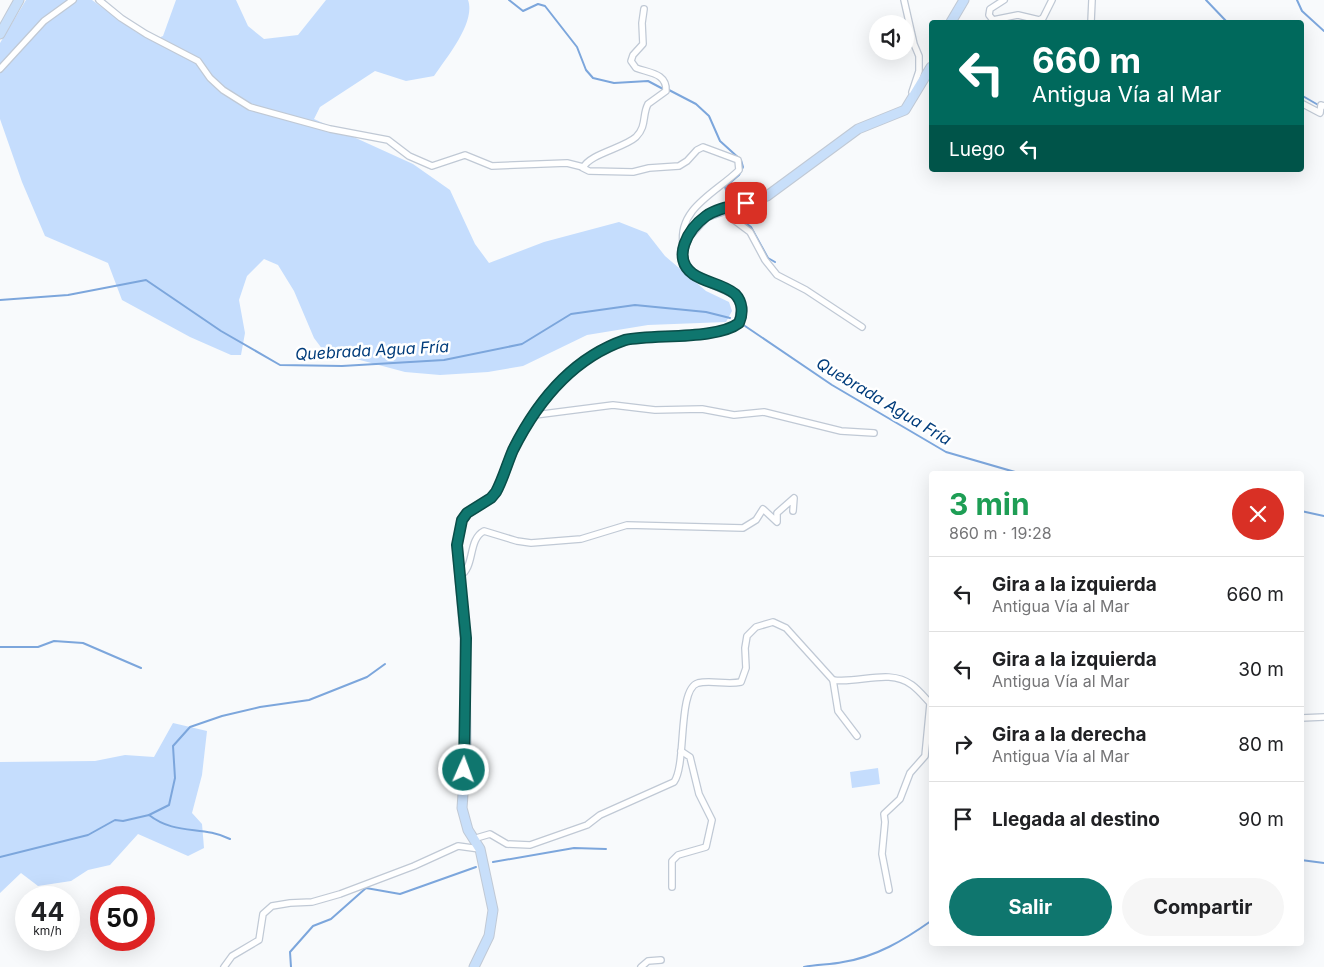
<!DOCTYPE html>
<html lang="es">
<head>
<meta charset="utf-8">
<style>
  body { margin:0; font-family:Inter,sans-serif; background:#f6f6f6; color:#202124; height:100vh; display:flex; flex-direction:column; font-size:19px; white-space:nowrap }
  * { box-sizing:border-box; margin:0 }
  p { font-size:16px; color:#757577 }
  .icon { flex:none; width:28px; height:28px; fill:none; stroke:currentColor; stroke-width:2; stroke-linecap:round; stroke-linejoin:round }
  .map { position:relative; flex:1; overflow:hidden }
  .panel { position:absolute; left:929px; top:471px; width:375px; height:475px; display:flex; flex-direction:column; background:#fff; border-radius:5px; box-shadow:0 5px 20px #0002 }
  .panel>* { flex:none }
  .guide { position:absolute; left:929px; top:20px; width:375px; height:152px; border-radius:5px; box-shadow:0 5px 20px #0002; background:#00695c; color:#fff; overflow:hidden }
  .buttons { position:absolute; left:869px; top:15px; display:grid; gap:10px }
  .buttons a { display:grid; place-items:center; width:45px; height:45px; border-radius:50%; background:#fff; box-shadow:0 5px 20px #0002; font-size:25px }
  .speed { position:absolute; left:15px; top:886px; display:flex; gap:10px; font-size:25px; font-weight:700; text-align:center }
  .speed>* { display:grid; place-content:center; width:65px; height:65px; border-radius:50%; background:#fff; box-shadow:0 5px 20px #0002; line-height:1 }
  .speed small { font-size:12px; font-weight:400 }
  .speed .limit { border:8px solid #d22; background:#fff; color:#111 }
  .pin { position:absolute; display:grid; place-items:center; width:42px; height:42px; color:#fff; margin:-21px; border-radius:10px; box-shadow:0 2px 8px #0006 }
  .me { position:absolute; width:55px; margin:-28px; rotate:2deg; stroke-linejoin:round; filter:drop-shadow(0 0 4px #0008) }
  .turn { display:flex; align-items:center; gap:18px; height:105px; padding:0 20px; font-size:22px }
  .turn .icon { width:65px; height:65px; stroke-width:2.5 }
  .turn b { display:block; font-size:35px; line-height:42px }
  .then { display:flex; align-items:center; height:48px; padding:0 20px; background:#0003; gap:10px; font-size:19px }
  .round { display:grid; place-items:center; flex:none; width:52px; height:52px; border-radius:26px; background:#f6f6f6 }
  .head { display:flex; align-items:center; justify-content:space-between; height:85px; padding:0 20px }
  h1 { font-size:30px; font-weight:700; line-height:38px; color:#1e9e55 }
  .primary-button { display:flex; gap:10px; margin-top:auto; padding:10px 20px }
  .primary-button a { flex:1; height:58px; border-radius:30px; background:#0f766e; color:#fff; font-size:20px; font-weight:700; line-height:58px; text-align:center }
  .primary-button a+a { background:#f6f6f6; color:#202124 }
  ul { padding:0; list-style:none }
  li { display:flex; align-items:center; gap:15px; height:75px; padding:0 20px; border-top:1px solid #e0e0e0 }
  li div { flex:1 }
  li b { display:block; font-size:19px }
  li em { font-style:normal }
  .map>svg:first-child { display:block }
  .green { fill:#c5ddfd }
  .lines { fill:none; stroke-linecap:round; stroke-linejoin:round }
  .stream { stroke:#7ca6dc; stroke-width:2 }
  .street-casing { stroke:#c0c9d5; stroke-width:8 }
  .secondary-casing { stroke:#c0c9d5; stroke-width:11 }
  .street { stroke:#fff; stroke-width:5.5 }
  .secondary { stroke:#c8dffa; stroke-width:9 }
  .route-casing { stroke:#0a4d48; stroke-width:12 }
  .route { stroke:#0f766e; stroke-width:9 }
  .labels { text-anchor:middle; stroke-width:5; stroke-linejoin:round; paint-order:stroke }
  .water-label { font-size:16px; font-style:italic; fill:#003c7b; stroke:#fff }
</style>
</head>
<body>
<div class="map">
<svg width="1324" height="967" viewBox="0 0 1324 967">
  <rect width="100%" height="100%" fill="#f8fafc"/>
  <!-- green -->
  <g class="green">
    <path d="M26,0H92L136,32L154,40L163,36L176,0H236L248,26L264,39L298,35L326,0H468C476,22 447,57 434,76L406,81L375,71L320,107L314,119L413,164L450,190L475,244L489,263L544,242L619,222L647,233L665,256L706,291L729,302L732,311L726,322L648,325L587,335L523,366L488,372L440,375L405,372L360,360L326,354L314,338L294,291L278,265L264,259L247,276L239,300L245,333L241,355H231L190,337L122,300L108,263L45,236L22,182L0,119V43Z"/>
    <path d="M173,723L207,731L202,775L192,813L202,824L204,848L188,856L138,834L110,865L88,870L71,881L38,886L21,873L0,893V762L95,761L125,755L154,757Z"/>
    <path d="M878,768L880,784L852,788L850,772Z"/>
  </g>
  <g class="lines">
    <!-- stream -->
    <g class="stream">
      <path d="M509,0L523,11L538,4L545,6L577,47L586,70L593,78L614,83L648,81L665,90"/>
      <path d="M1206,0L1227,22"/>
      <path d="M1297,0L1302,11L1324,31"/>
      <path d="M669,90L696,104L709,116L720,141L741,160L743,167L739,175L725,187L730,203"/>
      <path d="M1301,95L1320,106"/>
      <path d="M738,217L751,227L768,258L775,262"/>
      <path d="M0,300L68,295L146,280L221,331L280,365L342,366L444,360L522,344L571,314L635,305L706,312L730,318"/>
      <path d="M745,326L832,385L946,452L1022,474"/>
      <path d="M1301,511L1324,516"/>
      <path d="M0,647H38L54,641L83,643L141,668"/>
      <path d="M149,815L169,805L175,778L173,746L190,727L222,716L260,707L309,700L367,677L385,664"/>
      <path d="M0,857L88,835L115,820L123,821L149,815C176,836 202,825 230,839"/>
      <path d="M1301,860L1324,863"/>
      <path d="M493,862L574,848L606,849"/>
      <path d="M291,967L290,952L313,926L331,919L366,888L400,894L476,867"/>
      <path d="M804,967C817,964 830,965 843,962C876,957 904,940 931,921"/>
    </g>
    <defs>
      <g id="street">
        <path d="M99,0L121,18L146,34L198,61L210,78L223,90L250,107L330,129L388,140L409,156L432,166L465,155L492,166L567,163L583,167"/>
        <path d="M904,0L914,44L919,56V71L912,92"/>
        <path d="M1004,0L990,9L989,15L993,20L1018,15L1039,20L1043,18L1052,0"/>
        <path d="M644,9L642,23L643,44L633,55L631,61L636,68C649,73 667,73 666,91L648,104C642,115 647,126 636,137C624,148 589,154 583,168L589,171L633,172L649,168L679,166L687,161L697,150L703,147L738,160L739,170C717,192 678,208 683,244"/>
        <path d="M1091,22L1092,0"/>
        <path d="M0,69L44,21L73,0"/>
        <path d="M1301,103L1320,113L1321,105L1324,106"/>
        <path d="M745,205L734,220L750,232L765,260L777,275L806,290L862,327"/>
        <path d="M535,415L613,405L655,410L702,409L734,415L764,412L841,431L874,433"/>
        <path d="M459,577C476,567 467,540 484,531L517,541L531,543L581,539L627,525L743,528L756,520L763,509L777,522V513L794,498L793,511"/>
        <path d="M833,680L838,711L857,736"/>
        <path d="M1301,718L1324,717"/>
        <path d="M473,839L490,834L507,844L530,845L587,825L600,815L674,782C687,764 677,689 698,683C711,680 727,685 741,682L746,668L745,648L747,636L756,627L773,622L786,628L833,680C859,684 889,668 912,685C920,691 925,698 931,704"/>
        <path d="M672,887V861L678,855L706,847L712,820L699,794L690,757L681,751"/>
        <path d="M889,890L882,854L885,822L884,814L900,799L910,773L925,756L930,704"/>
        <path d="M224,967L232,956L259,940L263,914L272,906L290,903L312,902L340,894L414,866L458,846L480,849"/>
        <path d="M641,967L648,961L661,960"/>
      </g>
      <g id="secondary">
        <path d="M951,22L964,0"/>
        <path d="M0,34L19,0"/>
        <path d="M474,967L489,936L493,910L480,849L468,830L462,808L466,752L465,638L457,545L462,520L467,513L491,498L496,492C503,479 507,464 513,450C537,402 573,358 625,340C654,334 717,340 739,323L742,307L736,294L694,275L684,264L682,252L688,236L706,216L767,196L858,129L905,110L931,67"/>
      </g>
    </defs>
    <!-- street casing -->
    <use href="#street" class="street-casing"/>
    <!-- secondary casing -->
    <use href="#secondary" class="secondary-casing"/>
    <!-- street -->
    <use href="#street" class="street"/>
    <!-- secondary -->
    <use href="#secondary" class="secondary"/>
  </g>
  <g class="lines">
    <defs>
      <path id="route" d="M464,770L466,638L457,545L462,520L467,513L491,498L496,492C503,479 507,464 513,450C537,402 573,358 625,340C655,334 717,340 739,323C743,314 743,302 735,294C723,284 706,283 693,274C671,258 688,229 706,216C717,208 733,206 746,203"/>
    </defs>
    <!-- route casing -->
    <use href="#route" class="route-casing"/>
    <!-- route -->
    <use href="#route" class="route"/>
  </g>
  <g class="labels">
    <!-- water labels -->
    <g class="water-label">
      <text transform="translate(372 350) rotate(-3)" y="6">Quebrada Agua Fría</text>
      <text transform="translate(884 401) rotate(31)" y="6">Quebrada Agua Fría</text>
    </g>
  </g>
</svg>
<div class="buttons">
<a><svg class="icon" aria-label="sound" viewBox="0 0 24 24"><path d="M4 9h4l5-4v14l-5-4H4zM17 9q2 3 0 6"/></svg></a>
</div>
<div class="speed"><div>44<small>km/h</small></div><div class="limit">50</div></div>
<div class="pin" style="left:746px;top:203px;background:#d93025"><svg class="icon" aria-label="arrive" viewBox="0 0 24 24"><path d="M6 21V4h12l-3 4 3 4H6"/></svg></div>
<svg class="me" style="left:464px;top:770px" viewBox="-20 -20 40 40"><circle r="17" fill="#0f766e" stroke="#fff" stroke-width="3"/><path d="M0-11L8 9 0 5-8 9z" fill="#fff"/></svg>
<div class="guide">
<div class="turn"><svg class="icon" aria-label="left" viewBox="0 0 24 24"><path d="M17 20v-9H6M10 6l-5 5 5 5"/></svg><div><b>660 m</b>Antigua Vía al Mar</div></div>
<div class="then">Luego<svg class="icon" aria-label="left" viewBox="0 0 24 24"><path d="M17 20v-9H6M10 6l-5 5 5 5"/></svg></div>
</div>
<section class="panel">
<div class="head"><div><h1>3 min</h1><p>860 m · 19:28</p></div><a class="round" style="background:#d93025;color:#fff"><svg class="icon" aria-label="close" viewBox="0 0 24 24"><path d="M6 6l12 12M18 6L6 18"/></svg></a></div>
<ul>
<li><svg class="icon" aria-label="left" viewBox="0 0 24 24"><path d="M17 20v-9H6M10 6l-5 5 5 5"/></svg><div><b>Gira a la izquierda</b><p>Antigua Vía al Mar</p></div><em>660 m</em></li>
<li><svg class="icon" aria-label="left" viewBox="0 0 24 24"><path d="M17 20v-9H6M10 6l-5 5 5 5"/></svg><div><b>Gira a la izquierda</b><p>Antigua Vía al Mar</p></div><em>30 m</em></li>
<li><svg class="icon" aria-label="right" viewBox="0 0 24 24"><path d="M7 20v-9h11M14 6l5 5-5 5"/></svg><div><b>Gira a la derecha</b><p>Antigua Vía al Mar</p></div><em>80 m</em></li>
<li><svg class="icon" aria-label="arrive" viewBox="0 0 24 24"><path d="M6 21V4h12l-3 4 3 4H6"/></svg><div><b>Llegada al destino</b></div><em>90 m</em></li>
</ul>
<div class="primary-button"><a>Salir</a><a>Compartir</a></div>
</section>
</div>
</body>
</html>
